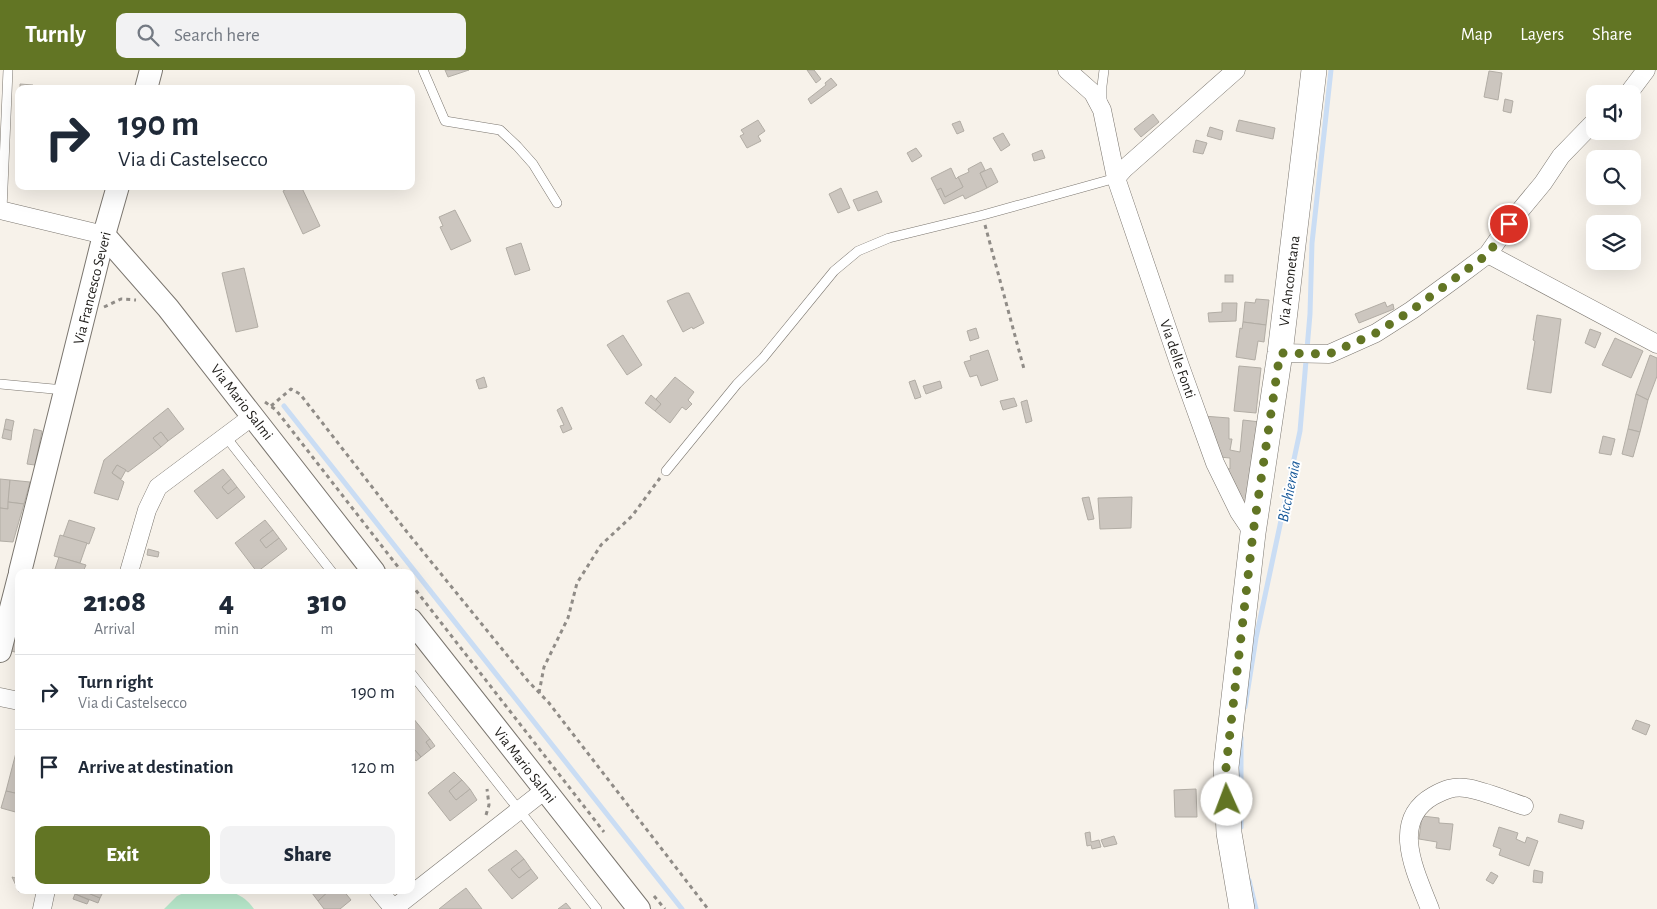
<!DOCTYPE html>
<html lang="en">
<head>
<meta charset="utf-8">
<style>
  body { margin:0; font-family:"Alegreya Sans",sans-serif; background:#f2f2f3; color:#1f2937; height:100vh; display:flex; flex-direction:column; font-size:19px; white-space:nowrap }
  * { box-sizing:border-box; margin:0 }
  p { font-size:16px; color:#747a83 }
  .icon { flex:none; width:28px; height:28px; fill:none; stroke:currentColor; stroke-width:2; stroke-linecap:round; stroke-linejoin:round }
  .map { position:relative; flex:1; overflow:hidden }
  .drawer { position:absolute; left:15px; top:499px; width:400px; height:325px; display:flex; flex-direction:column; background:#fff; border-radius:10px; box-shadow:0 5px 20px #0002 }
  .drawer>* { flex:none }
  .guide { position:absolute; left:15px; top:15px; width:400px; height:105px; border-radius:10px; box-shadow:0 5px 20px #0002; background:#fff; color:#1f2937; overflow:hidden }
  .tools { position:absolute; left:1586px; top:15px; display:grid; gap:10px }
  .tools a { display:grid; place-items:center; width:55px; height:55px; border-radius:10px; background:#fff; box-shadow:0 5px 20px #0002; font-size:25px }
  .pin { position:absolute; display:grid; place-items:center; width:42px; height:42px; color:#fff; margin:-21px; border:2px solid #fff; border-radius:50%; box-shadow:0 1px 5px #0007 }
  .me { position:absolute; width:55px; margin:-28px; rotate:358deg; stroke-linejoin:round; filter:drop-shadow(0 0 4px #0008) }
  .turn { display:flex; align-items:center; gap:18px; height:105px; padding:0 20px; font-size:22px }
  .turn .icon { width:65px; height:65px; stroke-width:2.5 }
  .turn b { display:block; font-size:35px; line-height:42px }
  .eta { display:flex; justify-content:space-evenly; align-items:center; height:85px; text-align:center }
  .eta b { font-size:30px; font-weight:800; line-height:35px }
  .action { display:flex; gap:10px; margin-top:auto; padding:10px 20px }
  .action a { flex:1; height:58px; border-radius:10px; background:#627524; color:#fff; font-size:20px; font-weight:800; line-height:58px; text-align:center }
  .action a+a { background:#f2f2f3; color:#1f2937 }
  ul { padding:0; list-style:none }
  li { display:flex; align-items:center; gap:15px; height:75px; padding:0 20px; border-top:1px solid #e0e1e3 }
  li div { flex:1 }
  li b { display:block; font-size:19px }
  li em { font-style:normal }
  header { display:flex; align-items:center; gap:30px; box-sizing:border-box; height:70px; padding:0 25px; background:#627524; color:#fff }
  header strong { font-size:24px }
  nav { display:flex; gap:28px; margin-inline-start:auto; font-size:18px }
  .search { width:350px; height:45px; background:#f2f2f3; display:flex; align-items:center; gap:12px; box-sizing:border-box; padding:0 18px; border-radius:10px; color:#747a83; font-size:19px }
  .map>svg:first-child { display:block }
  .green { fill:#b8e8cb }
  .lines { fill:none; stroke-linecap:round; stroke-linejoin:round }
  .stream { stroke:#caddf4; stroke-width:5 }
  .building { fill:#ccc6bf; stroke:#b2ada5 }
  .service-casing { stroke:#7b766f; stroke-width:10 }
  .minor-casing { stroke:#7b766f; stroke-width:19 }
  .tertiary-casing { stroke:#7b766f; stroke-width:24 }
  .secondary-casing { stroke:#7b766f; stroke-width:26 }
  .path { stroke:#908c87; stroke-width:3; stroke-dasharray:4 4; stroke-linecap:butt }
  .service { stroke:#fff; stroke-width:9 }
  .minor { stroke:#fff; stroke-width:18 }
  .tertiary { stroke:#fff; stroke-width:22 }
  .secondary { stroke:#fff; stroke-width:25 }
  .route { stroke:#627524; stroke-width:9; stroke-dasharray:0 16.2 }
  .labels { text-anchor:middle; stroke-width:4; stroke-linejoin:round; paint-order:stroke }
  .street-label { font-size:15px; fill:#1e1c19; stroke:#fff }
  .water-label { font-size:16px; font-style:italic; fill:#175899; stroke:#fff }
</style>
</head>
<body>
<header>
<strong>Turnly</strong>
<div class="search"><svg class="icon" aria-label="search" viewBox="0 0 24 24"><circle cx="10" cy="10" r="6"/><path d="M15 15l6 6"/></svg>Search here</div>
<nav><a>Map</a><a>Layers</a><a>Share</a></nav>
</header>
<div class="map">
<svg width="1657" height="839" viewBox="0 0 1657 839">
  <rect width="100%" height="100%" fill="#f7f2ea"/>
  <!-- green -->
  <path class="green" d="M190,820C214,820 239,816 254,839H164L177,826Z"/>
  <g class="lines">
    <!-- stream -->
    <g class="stream">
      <path d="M284,336L682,839"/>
      <path d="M1245,637L1256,568L1300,361L1310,244L1312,173L1331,0"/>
      <path d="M1241,757V668"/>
      <path d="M1249,810L1256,839"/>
    </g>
  </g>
  <!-- building -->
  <g class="building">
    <path d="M445,0H469L448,7Z"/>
    <path d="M807,0H814L821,9L816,13Z"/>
    <path d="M1489,1L1502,3L1498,30L1484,27Z"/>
    <path d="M831,8L837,15L811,34L808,29L826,15L825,13Z"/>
    <path d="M20,14L33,15V19H20Z"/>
    <path d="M1505,29L1513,31L1511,43L1503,41Z"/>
    <path d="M1153,44L1159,52L1141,67L1134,59Z"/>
    <path d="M758,50L765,61L758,66L761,71L747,78L740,66L744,64L741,60Z"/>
    <path d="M1239,50L1275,58L1273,69L1236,61Z"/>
    <path d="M960,51L964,61L957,64L952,54Z"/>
    <path d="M1210,57L1223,61L1221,70L1207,66Z"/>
    <path d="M1003,63L1010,75L1001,81L993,68Z"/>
    <path d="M1196,70L1207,73L1203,84L1193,82Z"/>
    <path d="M17,76H19V94H16Z"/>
    <path d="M916,78L922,86L912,92L907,83Z"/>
    <path d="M1042,80L1045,88L1034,91L1032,84Z"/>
    <path d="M981,92L985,100L980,103L987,118L965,129L963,125L944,134L937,120L941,118L945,127L963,117L958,107L969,102L968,99Z"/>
    <path d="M951,98L956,109L958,107L963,117L945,127L941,118L937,120L931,108Z"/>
    <path d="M991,98L998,112L987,118L980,103Z"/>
    <path d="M292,116H301L320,156L303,164L283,121Z"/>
    <path d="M841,118L850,138L838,143L829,124Z"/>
    <path d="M877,121L882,132L858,141L853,130Z"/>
    <path d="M455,140L471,171L451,180L440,157L443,156L439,147Z"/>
    <path d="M521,173L530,200L515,205L506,178Z"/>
    <path d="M244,198L258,257L236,262L222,203Z"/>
    <rect x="1225" y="205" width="8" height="7"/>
    <path d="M686,223H689L704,253L693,259L692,257L683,262L667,231Z"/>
    <path d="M1256,229L1269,230L1266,255L1243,252L1245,232L1255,233Z"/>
    <path d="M1385,232L1387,237L1393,234L1394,239L1359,253L1355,244Z"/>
    <path d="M1222,233H1237L1236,251L1209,252L1208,243L1222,242Z"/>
    <path d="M1537,245L1561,249L1551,323L1527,319L1535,271L1533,270Z"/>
    <path d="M1243,252L1266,255L1264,272L1258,271L1255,290L1236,287L1240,258L1242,259Z"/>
    <path d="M976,258L979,268L970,271L967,261Z"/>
    <path d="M1590,259L1601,263L1595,278L1585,273Z"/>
    <path d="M623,265L642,295L627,305L607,275Z"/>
    <path d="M1615,268L1643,281L1631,308L1602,295Z"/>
    <path d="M988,280L998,310L981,316L977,305L970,307L964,292L971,290L970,286Z"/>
    <path d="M1650,285L1657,288V306L1648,330L1636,324Z"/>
    <path d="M1239,296L1261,298L1256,343L1234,341Z"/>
    <path d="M484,307L487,317L479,319L476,310Z"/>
    <path d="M675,307L694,322L688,330L692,334L686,340L682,337L670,353L655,341L661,334L656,329Z"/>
    <path d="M915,310L921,327L915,329L909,312Z"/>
    <path d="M940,311L942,318L926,324L923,316Z"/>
    <path d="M1636,324L1648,330L1640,362L1628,359Z"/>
    <path d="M651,325L661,334L655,341L645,333Z"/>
    <path d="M1014,328L1017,336L1003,340L1000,331Z"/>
    <path d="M1027,330L1032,351L1026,353L1021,332Z"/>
    <path d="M562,337L572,359L563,363L560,356L564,355L557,340Z"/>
    <path d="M168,338L184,359L168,371L161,362L153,368L161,377L128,402L117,395L112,403L124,412L118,430L94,423L104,390Z"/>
    <path d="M1203,346L1229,348V369H1232L1230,380L1240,382L1243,350L1260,352L1247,435H1241L1223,398L1230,399V388L1219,387Z"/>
    <path d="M6,349L14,351L12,361L4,359Z"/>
    <path d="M4,359L12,361L11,370L2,368Z"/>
    <path d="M34,359L42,361L35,395L27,394Z"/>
    <path d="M1628,359L1640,362L1633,387L1622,384Z"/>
    <path d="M161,362L168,371L161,377L153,368Z"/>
    <path d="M1603,366L1615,369L1611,385L1599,383Z"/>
    <path d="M117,395L126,400L121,409L112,403Z"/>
    <path d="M223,399L231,409L222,417L228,424L237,417L245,427L217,449L194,421Z"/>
    <path d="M0,409L10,410L8,439L0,438Z"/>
    <path d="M231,409L237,417L228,424L222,417Z"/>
    <path d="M10,410L30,412L24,434L8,432Z"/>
    <path d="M1089,427L1094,449L1088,450L1082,428Z"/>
    <path d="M1132,427L1131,458L1100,459L1098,428Z"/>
    <path d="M8,432L24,434L13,472L0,471V438L8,439Z"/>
    <path d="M69,450L95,458L89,474L63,467Z"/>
    <path d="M265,450L273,460L260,470L266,478L279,468L287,479L257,502L235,473Z"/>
    <path d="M273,460L279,468L266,478L260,470Z"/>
    <path d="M60,465L87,473L80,493L54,486Z"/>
    <path d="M148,479L159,482L158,487L147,485Z"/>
    <path d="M59,487L86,495L83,502H54Z"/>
    <path d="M19,562V583L7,580L10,566L17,568Z"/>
    <path d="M413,648L430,669L426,672L431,679L421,687L415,680L411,684V650Z"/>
    <path d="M1636,650L1650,655L1646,665L1632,659Z"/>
    <path d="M430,669L435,676L431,679L426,672Z"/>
    <path d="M18,675H19V724L6,721Z"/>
    <path d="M415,680L421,687L416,691L411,684Z"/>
    <path d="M454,702L462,710L449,721L456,730L470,719L477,730L450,751L428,723Z"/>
    <path d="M462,710L470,719L456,730L449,721Z"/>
    <path d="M1196,719L1197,747H1175L1174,720Z"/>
    <path d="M6,721L19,724V743L1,738Z"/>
    <path d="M1560,744L1584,751L1582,759L1558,752Z"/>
    <path d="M1422,746L1439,748V753L1453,754L1450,780L1436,778L1437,772L1419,769Z"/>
    <path d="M1499,757L1518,763L1516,769L1525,773L1527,767L1538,771L1529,796L1499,785L1501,779L1493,776Z"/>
    <path d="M1090,762L1091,772L1099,770L1101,777L1092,779L1091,775L1087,776L1085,763Z"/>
    <path d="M1114,766L1117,774L1104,777L1101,770Z"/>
    <path d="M516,780L524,789L511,799L519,808L531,799L538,808L512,829L488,800Z"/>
    <path d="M524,789L531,799L519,808L511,799Z"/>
    <path d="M1534,800L1543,802L1542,813L1533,812Z"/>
    <path d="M1491,802L1498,806L1493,814L1486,810Z"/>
    <path d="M12,807L19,809V820H22L19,822Z"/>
    <path d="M466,818L482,839H439L454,827Z"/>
    <path d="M76,820H81L100,828L98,833L75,824Z"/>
    <path d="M81,820H104L100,828Z"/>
    <path d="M315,820H326L328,822L318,831L312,823Z"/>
    <path d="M330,820H343L351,830L340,839H324L318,831Z"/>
    <path d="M75,824L89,830L87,834L73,829Z"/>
    <path d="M566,833L571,839H558Z"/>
  </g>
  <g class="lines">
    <defs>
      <g id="service">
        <path d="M423,0L445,51L500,60L517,76L533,94L557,133"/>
        <path d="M1102,32V16L1104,0"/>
        <path d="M2,140L8,0"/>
        <path d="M0,314L64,320"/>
        <path d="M226,367L332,502"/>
        <path d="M666,401L737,314L763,288L834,201L858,181L889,168L983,145L1116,108"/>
        <path d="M411,603L597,839"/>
      </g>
      <g id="minor">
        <path d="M1067,0L1093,23L1102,40L1116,108L1180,296L1215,393L1239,442L1253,463"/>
        <path d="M1628,24L1646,0"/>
        <path d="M1116,108L1124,99L1236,0"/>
        <path d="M0,140L104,165"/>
        <path d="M1488,184L1657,274"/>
        <path d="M1280,283L1329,284L1376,263L1412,240L1460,205L1488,184L1509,154L1543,113L1561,86L1595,51"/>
        <path d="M129,502L147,440L158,417L253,346"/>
        <path d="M0,627L19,631"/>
        <path d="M378,820L394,839"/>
        <path d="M42,839L46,820"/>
        <path d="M393,839L545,720"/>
        <path d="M1430,839C1416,803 1389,751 1433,726C1444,720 1453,716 1466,718C1482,720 1508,731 1524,736"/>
      </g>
      <g id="tertiary">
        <path d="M146,19L151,0"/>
        <path d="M104,165L168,238L374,502"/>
        <path d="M20,502L104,165L118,116"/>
        <path d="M411,550L639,839"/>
        <path d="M0,581L19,507"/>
      </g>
      <path id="secondary" d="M1242,839L1229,763L1226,697L1253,463L1280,283L1314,0"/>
    </defs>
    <!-- service casing -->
    <use href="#service" class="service-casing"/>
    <!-- minor casing -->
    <use href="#minor" class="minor-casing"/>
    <!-- tertiary casing -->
    <use href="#tertiary" class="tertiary-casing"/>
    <!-- secondary casing -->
    <use href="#secondary" class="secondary-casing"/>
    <!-- path -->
    <g class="path">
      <path d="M985,155L1024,299"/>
      <path d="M104,237L121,229L136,230"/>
      <path d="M265,332L276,340L402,502"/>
      <path d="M271,336L291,319L300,324L407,462L528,611L549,633L708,839"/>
      <path d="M411,514L604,762"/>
      <path d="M539,623L544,597L568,548L577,513L601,475L632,446L660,408"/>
      <path d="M486,745L489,735L487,719"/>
      <path d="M654,826L665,839"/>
    </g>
    <!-- service -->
    <use href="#service" class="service"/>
    <!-- minor -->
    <use href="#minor" class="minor"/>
    <!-- tertiary -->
    <use href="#tertiary" class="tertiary"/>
    <!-- secondary -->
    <use href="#secondary" class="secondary"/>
  </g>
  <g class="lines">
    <!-- route -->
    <path class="route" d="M1227,730L1226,697L1253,463L1280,283L1329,284L1376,263L1412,240L1488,184L1509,154"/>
  </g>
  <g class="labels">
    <!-- street labels -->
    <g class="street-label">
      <text transform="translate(1289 211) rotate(-83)" y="5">Via Anconetana</text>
      <text transform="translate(92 218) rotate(-76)" y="5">Via Francesco Severi</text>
      <text transform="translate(1178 289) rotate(71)" y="5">Via delle Fonti</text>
      <text transform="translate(242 332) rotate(52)" y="5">Via Mario Salmi</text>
      <text transform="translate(525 695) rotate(52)" y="5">Via Mario Salmi</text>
    </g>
    <!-- water labels -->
    <g class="water-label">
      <text transform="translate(1288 421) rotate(-78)" y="6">Bicchieraia</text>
    </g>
  </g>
</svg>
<div class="tools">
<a><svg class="icon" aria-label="sound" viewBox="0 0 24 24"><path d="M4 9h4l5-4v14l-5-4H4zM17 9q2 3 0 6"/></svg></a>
<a><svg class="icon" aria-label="search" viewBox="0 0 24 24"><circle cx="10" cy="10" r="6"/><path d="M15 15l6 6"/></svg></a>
<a><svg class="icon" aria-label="layers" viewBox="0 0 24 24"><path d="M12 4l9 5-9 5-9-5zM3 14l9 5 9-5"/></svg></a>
</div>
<div class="pin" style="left:1509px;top:154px;background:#d93025"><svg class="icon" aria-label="arrive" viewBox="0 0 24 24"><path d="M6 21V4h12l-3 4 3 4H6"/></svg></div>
<svg class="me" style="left:1227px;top:730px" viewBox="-20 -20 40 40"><circle r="19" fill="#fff"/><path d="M0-13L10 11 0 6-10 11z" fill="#627524"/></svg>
<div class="guide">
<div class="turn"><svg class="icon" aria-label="right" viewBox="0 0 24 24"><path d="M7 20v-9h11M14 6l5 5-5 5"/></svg><div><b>190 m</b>Via di Castelsecco</div></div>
</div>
<section class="drawer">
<div class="eta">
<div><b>21:08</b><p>Arrival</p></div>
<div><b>4</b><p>min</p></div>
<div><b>310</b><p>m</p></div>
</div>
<ul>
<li><svg class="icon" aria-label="right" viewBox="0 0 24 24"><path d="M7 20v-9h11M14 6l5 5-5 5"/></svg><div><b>Turn right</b><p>Via di Castelsecco</p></div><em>190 m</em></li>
<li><svg class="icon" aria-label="arrive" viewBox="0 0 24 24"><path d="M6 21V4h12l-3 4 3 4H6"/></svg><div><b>Arrive at destination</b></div><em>120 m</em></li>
</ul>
<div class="action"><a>Exit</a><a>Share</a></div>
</section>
</div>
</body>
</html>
